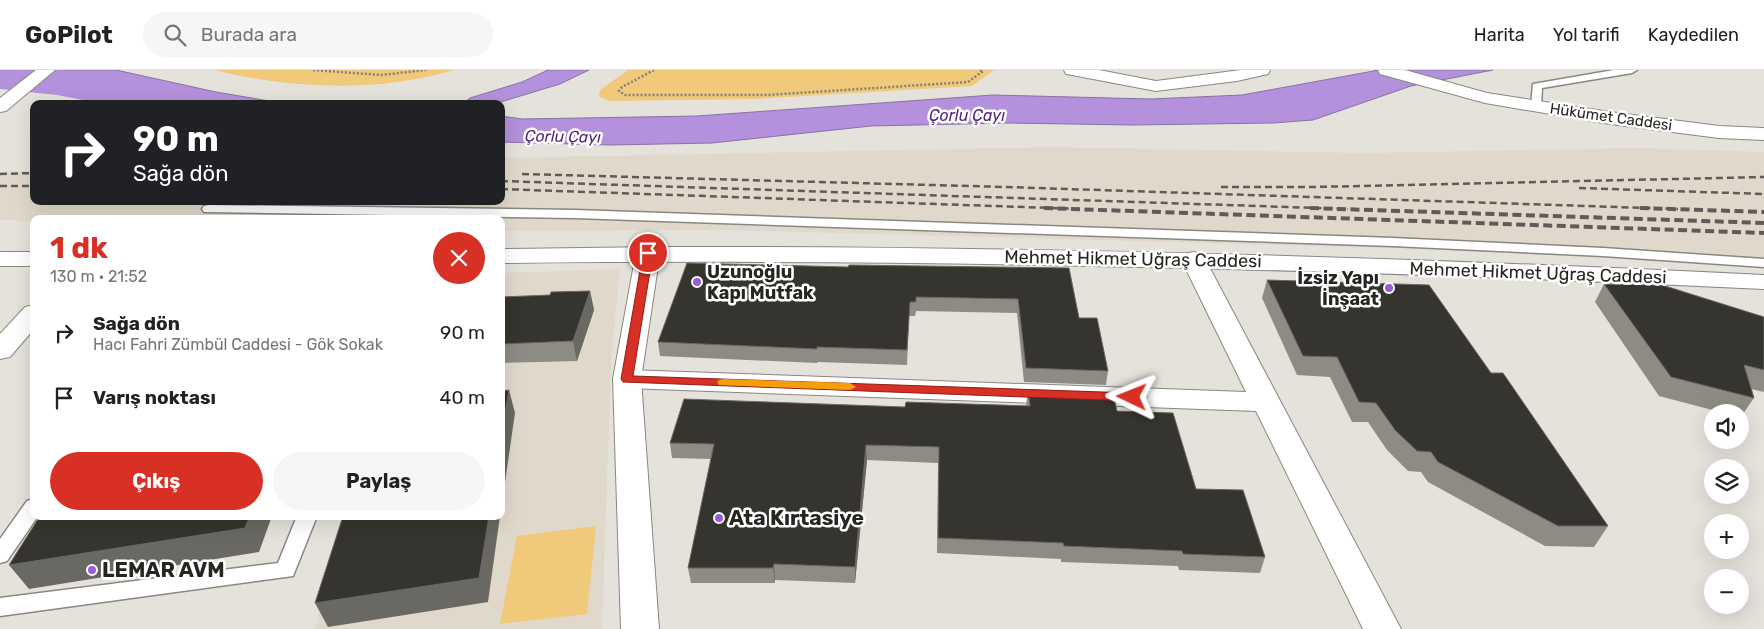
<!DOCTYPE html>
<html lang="tr">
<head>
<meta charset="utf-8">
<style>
  body { margin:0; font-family:Rubik,sans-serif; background:#f6f6f6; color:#222; height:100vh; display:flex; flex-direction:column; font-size:19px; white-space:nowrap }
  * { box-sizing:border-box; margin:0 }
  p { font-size:16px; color:#767676 }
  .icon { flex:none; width:28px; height:28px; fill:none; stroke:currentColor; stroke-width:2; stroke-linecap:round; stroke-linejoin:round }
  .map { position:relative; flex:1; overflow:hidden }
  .drawer { position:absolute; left:30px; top:145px; width:475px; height:305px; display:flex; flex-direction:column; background:#fff; border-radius:10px; box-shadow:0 5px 20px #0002 }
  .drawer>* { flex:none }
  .banner { position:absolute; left:30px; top:30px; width:475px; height:105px; border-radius:10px; box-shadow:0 5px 20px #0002; background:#202124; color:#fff; overflow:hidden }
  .buttons { position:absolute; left:1704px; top:334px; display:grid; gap:10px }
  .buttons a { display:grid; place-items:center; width:45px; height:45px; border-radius:50%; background:#fff; box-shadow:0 5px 20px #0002; font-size:25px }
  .pin { position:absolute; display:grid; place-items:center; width:42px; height:42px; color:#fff; margin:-21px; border:2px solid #fff; border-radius:50%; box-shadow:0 1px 5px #0007 }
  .me { position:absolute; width:55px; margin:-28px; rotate:272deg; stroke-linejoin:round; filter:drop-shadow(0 0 4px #0008) }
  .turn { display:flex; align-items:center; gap:18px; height:105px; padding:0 20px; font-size:22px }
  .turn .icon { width:65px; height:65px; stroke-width:2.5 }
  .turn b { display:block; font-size:35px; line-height:42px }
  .round { display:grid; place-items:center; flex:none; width:52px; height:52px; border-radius:26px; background:#f6f6f6 }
  .overview { display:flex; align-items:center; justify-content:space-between; height:85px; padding:0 20px }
  h1 { font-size:30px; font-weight:700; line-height:38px; color:#d93025 }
  .cta { display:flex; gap:10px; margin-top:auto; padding:10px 20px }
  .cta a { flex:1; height:58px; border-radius:30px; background:#d93025; color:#fff; font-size:20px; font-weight:700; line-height:58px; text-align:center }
  .cta a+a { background:#f6f6f6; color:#222 }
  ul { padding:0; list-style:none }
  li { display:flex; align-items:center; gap:15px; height:65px; padding:0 20px }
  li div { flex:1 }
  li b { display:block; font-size:19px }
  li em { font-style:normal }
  header { display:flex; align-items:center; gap:30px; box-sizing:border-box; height:70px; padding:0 25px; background:#fff; border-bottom:1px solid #e0e0e0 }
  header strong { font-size:24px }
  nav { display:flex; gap:28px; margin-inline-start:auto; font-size:18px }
  .search { width:350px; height:45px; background:#f6f6f6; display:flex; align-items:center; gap:12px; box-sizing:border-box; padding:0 18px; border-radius:28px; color:#767676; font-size:19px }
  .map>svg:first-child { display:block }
  .built { fill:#e0d9cb }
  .green { fill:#f0c97a }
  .water { fill:#b491dc; stroke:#8971a4 }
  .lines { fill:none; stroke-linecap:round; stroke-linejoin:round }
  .river { fill:#b491dc; fill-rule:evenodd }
  .service-casing { stroke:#8a8781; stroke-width:3 }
  .minor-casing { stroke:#8a8781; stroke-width:2 }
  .tertiary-casing { stroke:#8a8781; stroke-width:2 }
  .secondary-casing { stroke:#8a8781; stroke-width:2 }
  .primary-casing { stroke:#8a8781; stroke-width:2 }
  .path { stroke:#82807b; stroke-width:2.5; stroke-dasharray:2 2; stroke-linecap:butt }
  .service { fill:#fff; fill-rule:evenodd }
  .minor { fill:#fff; fill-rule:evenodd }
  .tertiary { fill:#fff; fill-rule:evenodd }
  .secondary { fill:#fff; fill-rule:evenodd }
  .primary { fill:#fff; fill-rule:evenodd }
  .rail-far1 { stroke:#5e5c58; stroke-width:2.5; stroke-dasharray:7 4; stroke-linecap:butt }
  .rail { stroke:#5e5c58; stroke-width:4; stroke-dasharray:9 4.5; stroke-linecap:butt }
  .wall { fill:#8e8b84 }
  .shaded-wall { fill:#6a6862 }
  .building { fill:#36342e; stroke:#6a6862 }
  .route { fill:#d93025; stroke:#8d1f18 }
  .slow { fill:#f59e0b }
  .poi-dot { fill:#995cd2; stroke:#fff; stroke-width:2 }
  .labels { text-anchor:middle; stroke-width:5; stroke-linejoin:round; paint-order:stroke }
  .far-street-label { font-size:15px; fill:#262522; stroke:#fff }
  .far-water-label { font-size:16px; font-style:italic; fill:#54247b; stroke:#fff }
  .street-label { font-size:18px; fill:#262522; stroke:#fff }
  .poi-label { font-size:18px; font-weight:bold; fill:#262522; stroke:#fff; text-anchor:start }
  .near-poi-label { font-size:21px; font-weight:bold; fill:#262522; stroke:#fff; text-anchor:start }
</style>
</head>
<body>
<header>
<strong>GoPilot</strong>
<div class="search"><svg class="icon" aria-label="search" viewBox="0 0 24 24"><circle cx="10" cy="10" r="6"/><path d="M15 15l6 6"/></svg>Burada ara</div>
<nav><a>Harita</a><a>Yol tarifi</a><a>Kaydedilen</a></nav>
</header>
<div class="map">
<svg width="1764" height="559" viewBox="0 0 1764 559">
  <rect width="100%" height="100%" fill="#e5e2db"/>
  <!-- built -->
  <g class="built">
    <path d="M1053,77L1367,83L1640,78L1764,82V194L1395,178L728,160L501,161V149H34V153L0,149V102L34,101V131H501V88Z"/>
    <path d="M620,199L611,294L602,559H315L344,446H501V203Z"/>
  </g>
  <!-- green -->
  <g class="green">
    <path d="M214,0H454C377,23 291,19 214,0Z"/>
    <path d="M628,0H994L972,16L754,29L611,31L599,27L600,20Z"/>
    <path d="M596,456L587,544L500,554L517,466Z"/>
  </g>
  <!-- water -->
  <g class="water">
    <path d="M60,0H116L216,22L275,32L313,34H101L44,11Z"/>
    <path d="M548,0H589L560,14L494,34H462L470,28L522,12Z"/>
    <path d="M1379,0H1493L1411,16L1313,50L1273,53L1132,55L1008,53L871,56L712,73L611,75L501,72V46L522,49L697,46L993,25L1151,29L1242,25Z"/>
  </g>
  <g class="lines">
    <!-- river -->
    <path class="river" d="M0,0H60L134,14L199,21L214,25L221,34H103L57,25L0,19Z"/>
    <defs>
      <g id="service">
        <path d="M1614,0H1637L1632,3L1542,18L1541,36L1536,39L1531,36L1533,14Z"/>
        <path d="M209,135L575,140L1393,168L1603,178L1764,189V197L1603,186L1393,176L575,148L204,142L202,139L204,136Z"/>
        <path d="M34,429V446H38L7,491L0,493V469L27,431Z"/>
        <path d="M297,446H317L293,506L0,546V528L278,493Z"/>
      </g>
      <g id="minor">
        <path d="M1064,0H1099L1156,11L1241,0H1270L1268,4L1237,11L1156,21L1072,5L1066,4Z"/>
        <path d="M1193,182L1202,184L1205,189L1401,559H1363L1256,341L627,318L617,315L613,309L617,303L627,300L1246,322L1181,189L1184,184Z"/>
      </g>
      <g id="tertiary">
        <path d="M1378,0H1405L1487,23L1610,42L1719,56L1764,58V70L1719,68L1610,54L1485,33L1380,4Z"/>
        <path d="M648,176L656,178L660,183L641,309L659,559H621L613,309L636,183L640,178Z"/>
      </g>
      <path id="secondary" d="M659,177C1028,176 1396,187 1764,205V219C1343,199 923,188 501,193V179Z"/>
      <g id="primary">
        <path d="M36,0H55L6,41L0,42V28Z"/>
        <rect x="0" y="182" width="34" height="14"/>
        <path d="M34,235V259L10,287L0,289V264L25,237Z"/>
      </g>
    </defs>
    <!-- service casing -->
    <use href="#service" class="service-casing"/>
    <!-- minor casing -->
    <use href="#minor" class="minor-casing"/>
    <!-- tertiary casing -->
    <use href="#tertiary" class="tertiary-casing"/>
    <!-- secondary casing -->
    <use href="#secondary" class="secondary-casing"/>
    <!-- primary casing -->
    <use href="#primary" class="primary-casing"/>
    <!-- path -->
    <g class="path">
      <path d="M313,0L381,5L426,0"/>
      <path d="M654,0L622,17L619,21L625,25H767L968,12L983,1L980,0"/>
    </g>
    <!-- service -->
    <use href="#service" class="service"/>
    <!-- minor -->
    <use href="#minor" class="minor"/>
    <!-- tertiary -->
    <use href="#tertiary" class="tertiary"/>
    <!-- secondary -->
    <use href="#secondary" class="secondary"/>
    <!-- primary -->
    <use href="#primary" class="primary"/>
    <!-- rail-far1 -->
    <g class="rail-far1">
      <path d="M0,104L34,103"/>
      <path d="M522,104L1006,117L1678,139"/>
      <path d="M501,111L1348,139"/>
      <path d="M0,116H34"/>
      <path d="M1221,117H1314L1764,107"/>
      <path d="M1579,118L1764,124"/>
      <path d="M501,119L1080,139"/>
    </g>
    <!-- rail -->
    <g class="rail">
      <path d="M1044,138L1764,163"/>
      <path d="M1310,138L1764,153"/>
      <path d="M1640,138L1764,142"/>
    </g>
  </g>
  <!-- wall -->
  <g class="wall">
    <path d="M848,197L1069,198L1079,248L1108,301L1106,315L1024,312L1017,243L916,241L915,246H909L907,295L818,292L817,293L660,286L658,272Z"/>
    <path d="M1267,210L1491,303L1608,456L1594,477L1545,476L1428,412L1421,402L1408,401L1387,380L1368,352H1352L1330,307L1297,305L1262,228Z"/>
    <path d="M1604,214L1764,247V322L1751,319L1754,328L1740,348V342H1720L1659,326L1595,232Z"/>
    <path d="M590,221L594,240L577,291L501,293V227L550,225Z"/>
    <path d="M1028,320L1117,341L1265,487L1260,503L1179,500L1178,496L1061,492V489L937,483L938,393L867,390L855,513L775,510V513H691L688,498L711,389L672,388L670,373L905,337L1026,336Z"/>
  </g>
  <!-- shaded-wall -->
  <g class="shaded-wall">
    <path d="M590,221L594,240L577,291L573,271Z"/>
    <path d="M509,320L515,343L501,440V366Z"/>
    <path d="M866,375L867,390L855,513V497Z"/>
    <path d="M250,446H272L259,482L29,519L9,495Z"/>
    <path d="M489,446H500L488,532L328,557L315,533Z"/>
    <path d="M774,494L775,510V513L773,498Z"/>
  </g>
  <!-- building -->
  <g class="building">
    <path d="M687,193L848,197L849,195L1069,198L1079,248H1097L1108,301L1026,298L1018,229L916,227V232H910L907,280L817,277V279L658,272Z"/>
    <path d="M1267,210L1429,215L1491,303H1503L1608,456H1558L1438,392L1431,382L1417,381L1395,360L1376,333L1359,332L1337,287L1303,286Z"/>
    <path d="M1604,214L1662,215L1764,247V300L1744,295L1754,328L1671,307Z"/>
    <path d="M590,221L573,271L501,274V227L550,225L551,222Z"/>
    <path d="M509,320L501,366V321Z"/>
    <path d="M1028,320L1113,323L1117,341L1173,343L1196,419L1243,420L1265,487L1183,484L1182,481L1064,476L1063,473L938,468L939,377L866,375L855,497L774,494L773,498H688L714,374L670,373L684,329L905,337L906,332L1030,336Z"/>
    <path d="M40,446H250L245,458L9,495Z"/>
    <path d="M343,446H489L479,508L315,533Z"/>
  </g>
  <!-- route -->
  <path class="route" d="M648,180L653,183L633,306L1132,323L1138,327L1132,331L623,312L621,309L643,183Z"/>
  <!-- slow -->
  <path class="slow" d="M723,309L850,313L856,317L850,320L719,315L717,312L719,310Z"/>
  <!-- markers -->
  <g class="poi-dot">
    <circle cx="697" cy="212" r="5"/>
    <circle cx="1389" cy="218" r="5"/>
    <circle cx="719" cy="448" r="5"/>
    <circle cx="92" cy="500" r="5"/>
  </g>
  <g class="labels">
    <!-- far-street labels -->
    <g class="far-street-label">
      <text transform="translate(1611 47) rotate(8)" y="5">Hükümet Caddesi</text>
    </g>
    <!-- far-water labels -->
    <g class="far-water-label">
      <text x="967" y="51">Çorlu Çayı</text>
      <text transform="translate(563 66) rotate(1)" y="6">Çorlu Çayı</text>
    </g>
    <!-- street labels -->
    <g class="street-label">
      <text transform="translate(1133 189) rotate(1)" y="6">Mehmet Hikmet Uğraş Caddesi</text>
      <text transform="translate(1538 203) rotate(2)" y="6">Mehmet Hikmet Uğraş Caddesi</text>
    </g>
    <!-- poi labels -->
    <g class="poi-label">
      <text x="707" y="208">Uzunoğlu<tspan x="707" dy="21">Kapı Mutfak</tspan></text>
      <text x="1379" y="214" text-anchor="end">İzsiz Yapı<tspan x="1379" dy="21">İnşaat</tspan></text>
    </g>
    <!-- near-poi labels -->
    <g class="near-poi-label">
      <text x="729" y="455">Ata Kırtasiye</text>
      <text x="102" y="507">LEMAR AVM</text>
    </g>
  </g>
</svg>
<div class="buttons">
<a><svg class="icon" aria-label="sound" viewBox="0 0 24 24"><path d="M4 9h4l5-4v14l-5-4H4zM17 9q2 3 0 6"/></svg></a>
<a><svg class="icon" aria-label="layers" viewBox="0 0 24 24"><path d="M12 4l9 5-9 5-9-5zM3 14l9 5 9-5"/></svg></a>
<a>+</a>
<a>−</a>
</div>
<div class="pin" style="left:648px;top:183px;background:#d93025"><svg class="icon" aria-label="arrive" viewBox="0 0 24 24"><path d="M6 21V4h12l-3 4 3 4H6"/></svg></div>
<svg class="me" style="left:1132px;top:327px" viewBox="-20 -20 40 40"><path d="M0-17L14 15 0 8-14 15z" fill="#d93025" stroke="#fff" stroke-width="4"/></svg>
<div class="banner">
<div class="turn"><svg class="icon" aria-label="right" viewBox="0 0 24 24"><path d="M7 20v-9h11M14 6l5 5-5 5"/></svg><div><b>90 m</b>Sağa dön</div></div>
</div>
<section class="drawer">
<div class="overview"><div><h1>1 dk</h1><p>130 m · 21:52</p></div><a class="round" style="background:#d93025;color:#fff"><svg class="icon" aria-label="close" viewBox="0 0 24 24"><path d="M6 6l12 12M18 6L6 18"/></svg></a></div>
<ul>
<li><svg class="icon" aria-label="right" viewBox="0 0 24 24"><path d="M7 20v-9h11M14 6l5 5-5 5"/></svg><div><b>Sağa dön</b><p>Hacı Fahri Zümbül Caddesi - Gök Sokak</p></div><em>90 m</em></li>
<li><svg class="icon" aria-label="arrive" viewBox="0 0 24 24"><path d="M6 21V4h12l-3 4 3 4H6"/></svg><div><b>Varış noktası</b></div><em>40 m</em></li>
</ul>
<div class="cta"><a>Çıkış</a><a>Paylaş</a></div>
</section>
</div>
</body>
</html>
